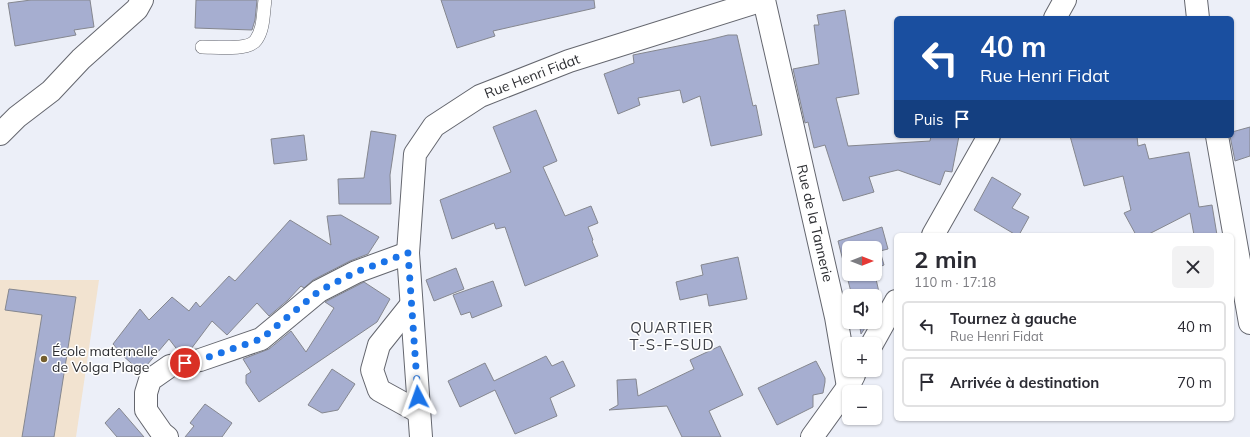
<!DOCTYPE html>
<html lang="fr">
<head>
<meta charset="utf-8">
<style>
  body { margin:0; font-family:Mulish,sans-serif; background:#f2f2f3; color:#2b2b33; height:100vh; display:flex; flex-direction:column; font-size:15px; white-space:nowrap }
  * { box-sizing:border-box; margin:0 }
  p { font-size:13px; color:#7c7c81 }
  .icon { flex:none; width:22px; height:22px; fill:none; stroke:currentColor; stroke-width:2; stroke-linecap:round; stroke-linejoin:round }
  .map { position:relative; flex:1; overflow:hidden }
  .details { position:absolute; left:894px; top:233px; width:340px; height:188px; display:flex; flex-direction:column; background:#fff; border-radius:6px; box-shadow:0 1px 3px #0004 }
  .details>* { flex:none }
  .top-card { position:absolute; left:894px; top:16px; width:340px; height:122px; border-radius:6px; box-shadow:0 1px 3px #0004; background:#1a4fa0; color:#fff; overflow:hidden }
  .needle { width:26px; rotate:90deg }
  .controls { position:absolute; left:842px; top:241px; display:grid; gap:8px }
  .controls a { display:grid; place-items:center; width:40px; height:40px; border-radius:6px; background:#fff; box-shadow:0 1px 3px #0004; font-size:20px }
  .pin { position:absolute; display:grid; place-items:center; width:34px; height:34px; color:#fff; margin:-17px; border:2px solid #fff; border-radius:50%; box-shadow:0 1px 4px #0007 }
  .me { position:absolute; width:44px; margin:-22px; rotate:356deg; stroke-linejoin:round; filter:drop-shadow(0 0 3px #0008) }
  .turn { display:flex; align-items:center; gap:14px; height:84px; padding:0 20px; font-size:18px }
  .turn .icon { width:52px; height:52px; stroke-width:2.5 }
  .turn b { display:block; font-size:28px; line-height:34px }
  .then { display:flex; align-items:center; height:38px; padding:0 20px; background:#0003; gap:8px; font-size:15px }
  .round { display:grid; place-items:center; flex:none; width:42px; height:42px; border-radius:6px; background:#f2f2f3 }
  .head { display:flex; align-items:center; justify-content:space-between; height:68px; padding:0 20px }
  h1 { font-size:24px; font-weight:700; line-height:30px }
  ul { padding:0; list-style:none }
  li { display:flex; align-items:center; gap:12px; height:50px; margin:0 8px 6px; padding:0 12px; border:2px solid #e1e1e2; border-radius:6px }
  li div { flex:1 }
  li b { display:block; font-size:15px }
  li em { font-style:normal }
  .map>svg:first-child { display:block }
  .education { fill:#f2e3d0 }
  .building { fill:#a6aed0; stroke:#85878f; fill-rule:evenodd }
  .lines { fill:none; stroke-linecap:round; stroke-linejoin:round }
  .lane-casing { stroke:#64666e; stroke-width:14 }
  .street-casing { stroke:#64666e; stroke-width:24 }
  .lane { stroke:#fff; stroke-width:13 }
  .street { stroke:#fff; stroke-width:22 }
  .route { stroke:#1a73e8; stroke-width:7; stroke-dasharray:0 12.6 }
  .poi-dot { fill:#745e2e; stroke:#fff; stroke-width:1.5 }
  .labels { text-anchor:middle; stroke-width:3; stroke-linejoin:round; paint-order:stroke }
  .street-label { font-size:14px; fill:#2d2e32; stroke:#fff }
  .poi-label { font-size:14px; fill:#2d2e32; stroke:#fff; text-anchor:start }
  .neighbourhood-label { font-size:15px; letter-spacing:1px; fill:#3f4148; stroke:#fff }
</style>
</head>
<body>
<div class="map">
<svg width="1250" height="437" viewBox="0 0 1250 437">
  <rect width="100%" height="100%" fill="#eceff8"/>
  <!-- education -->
  <path class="education" d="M0,280H99L76,437H0Z"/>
  <!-- building -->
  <g class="building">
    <path d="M31,0H90L94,27L74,30L76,35L15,46L8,3Z"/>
    <path d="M196,0H257L255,20L252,30L195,28Z"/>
    <path d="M441,0H594L595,8L493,31L495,36L457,48Z"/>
    <path d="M845,10L859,94L836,98L848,146L930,141L931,136H959L952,172L945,171L940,185L898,170L869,177L874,192L843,201L825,145L814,148L808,122L805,123L793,69L819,64L814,25H819L817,15Z"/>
    <path d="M728,35H737L753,106L756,105L762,135L711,146L700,96L683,103L680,90L638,98L640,105L618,114L604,74L634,63L633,55L708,40Z"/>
    <path d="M536,110L557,161L543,167L565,216L591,206L598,223L588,227L593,240L592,241L598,256L525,286L505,227L496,229L494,223L452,239L440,200L511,172L493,127Z"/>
    <path d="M1250,127V156L1235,161L1230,136H1232V132Z"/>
    <path d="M371,131L396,135L390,175L391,204H339L338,179L364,178Z"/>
    <path d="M304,135L307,160L274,164L271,139Z"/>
    <path d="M1070,136H1137L1138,146L1145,144L1149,159L1189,152L1199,207L1212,205L1217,235H1194L1190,213L1147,235H1136L1124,213L1131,210L1123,176L1084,186Z"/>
    <path d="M992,177L1021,194L1012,208L1029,217L1019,235H1016L974,210Z"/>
    <path d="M341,215L379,237L368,254L350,261L313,280L304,288L301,286L288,300L269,316L257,303L227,335L212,321L191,349L179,352L169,339L141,372L121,354L113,344L140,309L149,320L172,297L189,311L196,302L200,307L229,276L235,281L290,220L331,245L327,216Z"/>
    <path d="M882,227L888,249L880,251L884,265L879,267L881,277L876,279L881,301L875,312V296H852L838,241ZM849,248H875V274H849Z"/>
    <path d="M738,257L747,299L709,306L707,294L680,300L676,282L703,275L701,265Z"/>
    <path d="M456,268L464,289L434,301L426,280Z"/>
    <path d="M493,281L502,306L472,318L470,312L461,315L453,295Z"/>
    <path d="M364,282L390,299L377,322L259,402L246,383V375L251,372L243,359L269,349L291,331L306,352L334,308L325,302Z"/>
    <path d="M9,289L76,297L54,437H22L42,315L5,310Z"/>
    <path d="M859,322H869L861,334Z"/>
    <path d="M720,346L743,395L709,411L721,437H682L667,406L609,410L618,405L617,380L636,379L638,396L694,369L690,360Z"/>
    <path d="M546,356L552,366L563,361L575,386L550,398L557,416L515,434L495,390L460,407L448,381L485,363L494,381Z"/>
    <path d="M816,361L825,378V382L823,393L813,395V407L777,425L758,388Z"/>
    <path d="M332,369L355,384L338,410L322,413L308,405Z"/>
    <path d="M205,404L232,423L222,437H185L194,426L190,423Z"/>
    <path d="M119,408L144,437H117L105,423Z"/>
  </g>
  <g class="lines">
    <defs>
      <path id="lane" d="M202,47C215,47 249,51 256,40C264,29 263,13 265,0"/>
      <g id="street">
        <path d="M764,0L836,317L848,387"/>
        <path d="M1196,0L1198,18"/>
        <path d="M1055,18L1065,0"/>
        <path d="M0,134L17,117L51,91L81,59L137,9L142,0"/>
        <path d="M1217,136L1250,323"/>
        <path d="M933,235L989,136"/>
        <path d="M411,305L379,345L372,370L379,390L419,412"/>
        <path d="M872,344L896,301"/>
        <path d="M167,437L162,433L146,410V393L150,380L170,366L200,360L261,339L319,291L356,272L408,253"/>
        <path d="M421,437L408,253L415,154L434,126L480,96L569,61L763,0"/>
        <path d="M812,437L848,387L854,375"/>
      </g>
    </defs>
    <!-- lane casing -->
    <use href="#lane" class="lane-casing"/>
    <!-- street casing -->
    <use href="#street" class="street-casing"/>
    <!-- lane -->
    <use href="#lane" class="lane"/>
    <!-- street -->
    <use href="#street" class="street"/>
  </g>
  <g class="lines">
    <!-- route -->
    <path class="route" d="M185,363L200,360L261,339L319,291L356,272L408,253L418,397"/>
  </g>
  <!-- markers -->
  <circle class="poi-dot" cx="44" cy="359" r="4"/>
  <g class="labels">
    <!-- street labels -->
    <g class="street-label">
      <text transform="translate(532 76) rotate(-21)" y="5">Rue Henri Fidat</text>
      <text transform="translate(815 223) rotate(77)" y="5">Rue de la Tannerie</text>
    </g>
    <!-- poi labels -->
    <g class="poi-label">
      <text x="52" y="356">École maternelle<tspan x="52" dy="16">de Volga Plage</tspan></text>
    </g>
    <!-- neighbourhood labels -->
    <g class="neighbourhood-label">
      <text x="672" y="333">QUARTIER<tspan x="672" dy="17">T-S-F-SUD</tspan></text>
    </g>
  </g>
</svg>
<div class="controls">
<a><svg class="needle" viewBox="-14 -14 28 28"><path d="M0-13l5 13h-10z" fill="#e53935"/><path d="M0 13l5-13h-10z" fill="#7c7c81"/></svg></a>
<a><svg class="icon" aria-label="sound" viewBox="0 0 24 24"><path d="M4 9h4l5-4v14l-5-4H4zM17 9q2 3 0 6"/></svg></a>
<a>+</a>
<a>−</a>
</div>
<div class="pin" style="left:185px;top:363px;background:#d93025"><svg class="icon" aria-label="arrive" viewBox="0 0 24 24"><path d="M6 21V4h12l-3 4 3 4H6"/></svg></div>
<svg class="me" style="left:418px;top:397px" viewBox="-20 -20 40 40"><path d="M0-17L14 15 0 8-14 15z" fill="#1a73e8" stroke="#fff" stroke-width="4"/></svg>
<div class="top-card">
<div class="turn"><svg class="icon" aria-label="left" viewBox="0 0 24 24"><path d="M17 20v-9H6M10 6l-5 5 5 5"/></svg><div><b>40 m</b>Rue Henri Fidat</div></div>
<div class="then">Puis<svg class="icon" aria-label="arrive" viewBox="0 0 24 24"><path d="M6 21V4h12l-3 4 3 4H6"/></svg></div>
</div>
<section class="details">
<div class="head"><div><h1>2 min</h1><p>110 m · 17:18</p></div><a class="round"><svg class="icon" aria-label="close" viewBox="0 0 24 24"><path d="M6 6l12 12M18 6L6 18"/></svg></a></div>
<ul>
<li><svg class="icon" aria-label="left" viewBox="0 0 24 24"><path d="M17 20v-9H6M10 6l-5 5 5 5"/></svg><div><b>Tournez à gauche</b><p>Rue Henri Fidat</p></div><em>40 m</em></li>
<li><svg class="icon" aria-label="arrive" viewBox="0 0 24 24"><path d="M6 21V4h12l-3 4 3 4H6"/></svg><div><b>Arrivée à destination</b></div><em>70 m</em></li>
</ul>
</section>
</div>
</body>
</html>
